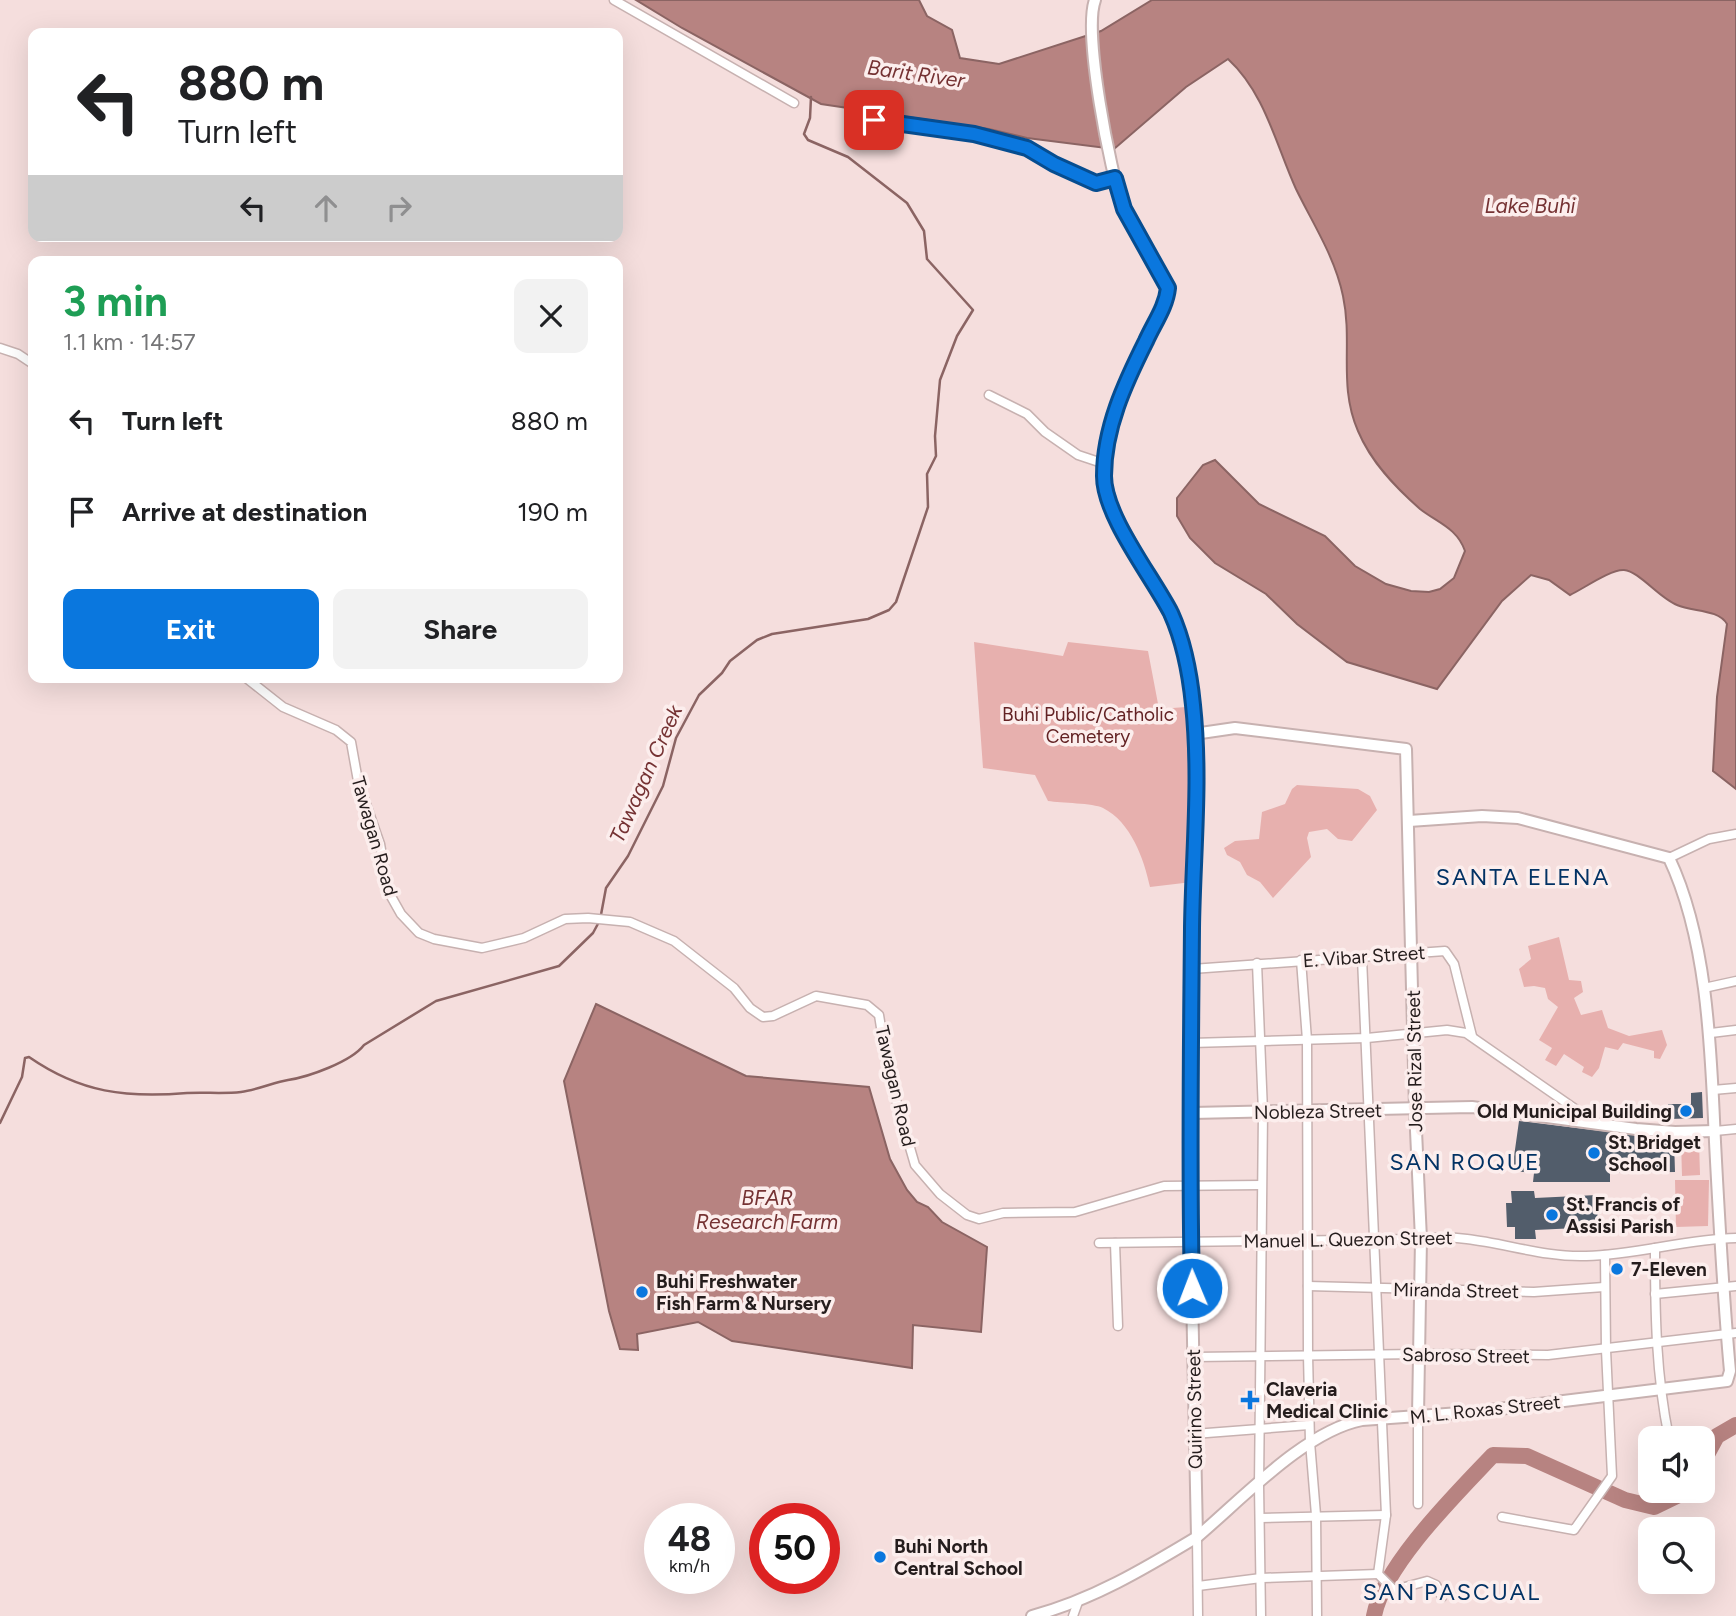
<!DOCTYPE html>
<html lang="en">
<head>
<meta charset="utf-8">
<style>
  body { margin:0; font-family:Figtree,sans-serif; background:#f2f2f2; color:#202124; height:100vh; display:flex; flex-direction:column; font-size:26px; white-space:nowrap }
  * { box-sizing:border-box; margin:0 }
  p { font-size:23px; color:#757577 }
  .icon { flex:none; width:38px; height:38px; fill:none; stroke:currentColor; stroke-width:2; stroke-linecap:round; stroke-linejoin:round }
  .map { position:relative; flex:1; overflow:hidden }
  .side { position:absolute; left:28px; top:256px; width:595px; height:427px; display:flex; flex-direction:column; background:#fff; border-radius:14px; box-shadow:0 7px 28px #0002 }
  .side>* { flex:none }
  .hud { position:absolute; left:28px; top:28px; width:595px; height:214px; border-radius:14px; box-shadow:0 7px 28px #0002; background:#fff; color:#202124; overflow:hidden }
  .tools { position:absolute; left:1638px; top:1426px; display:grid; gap:14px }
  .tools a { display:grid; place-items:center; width:77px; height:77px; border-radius:14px; background:#fff; box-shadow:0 7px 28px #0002; font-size:35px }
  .speed { position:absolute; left:644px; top:1503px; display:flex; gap:14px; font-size:35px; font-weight:700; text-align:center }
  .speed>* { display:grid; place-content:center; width:91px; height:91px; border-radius:50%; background:#fff; box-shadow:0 7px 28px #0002; line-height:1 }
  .speed small { font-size:18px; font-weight:400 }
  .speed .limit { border:10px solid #d22; background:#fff; color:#111 }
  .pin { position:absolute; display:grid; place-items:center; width:60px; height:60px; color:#fff; margin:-30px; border-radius:14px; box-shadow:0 4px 10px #0006 }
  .me { position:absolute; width:77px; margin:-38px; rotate:359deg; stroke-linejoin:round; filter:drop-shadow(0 0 5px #0008) }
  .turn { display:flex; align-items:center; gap:24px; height:147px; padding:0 35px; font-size:32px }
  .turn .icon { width:91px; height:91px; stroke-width:2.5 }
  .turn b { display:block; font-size:49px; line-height:60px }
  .lanes { display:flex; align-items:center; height:66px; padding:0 35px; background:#0003; justify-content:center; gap:35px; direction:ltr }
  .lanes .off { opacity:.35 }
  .round { display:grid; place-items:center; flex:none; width:74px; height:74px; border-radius:14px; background:#f2f2f2 }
  .headline { display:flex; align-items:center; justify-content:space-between; height:119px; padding:0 35px }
  h1 { font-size:42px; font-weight:700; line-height:52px; color:#1e9e55 }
  .button { display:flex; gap:14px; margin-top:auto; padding:14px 35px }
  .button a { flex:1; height:80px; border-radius:14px; background:#0a77de; color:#fff; font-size:28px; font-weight:700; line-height:80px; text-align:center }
  .button a+a { background:#f2f2f2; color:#202124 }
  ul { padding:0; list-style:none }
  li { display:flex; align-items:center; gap:21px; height:91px; padding:0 35px }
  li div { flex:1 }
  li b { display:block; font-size:26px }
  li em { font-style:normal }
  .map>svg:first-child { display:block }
  .green { fill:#e7b0ae }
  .water { fill:#b78381; stroke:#8b6463; stroke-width:2 }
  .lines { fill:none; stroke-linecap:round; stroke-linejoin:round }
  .stream { stroke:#8b6463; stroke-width:2.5 }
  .river { stroke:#b78381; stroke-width:16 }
  .building { fill:#525d6b }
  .street-casing { stroke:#c7b1b0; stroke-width:11 }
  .secondary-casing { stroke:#c7b1b0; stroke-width:14 }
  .street { stroke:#fff; stroke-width:8 }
  .secondary { stroke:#fff; stroke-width:10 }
  .route-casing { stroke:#064d90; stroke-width:18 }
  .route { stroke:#0a77de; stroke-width:12 }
  .poi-dot { fill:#0a77de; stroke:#fceeed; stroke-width:2.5 }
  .labels { text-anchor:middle; stroke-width:7; stroke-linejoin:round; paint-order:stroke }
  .park-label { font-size:19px; fill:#632224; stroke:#fceeed }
  .street-label { font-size:19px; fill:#251d1d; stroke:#fceeed }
  .poi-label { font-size:19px; font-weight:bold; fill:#251d1d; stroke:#fceeed; text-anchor:start }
  .water-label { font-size:21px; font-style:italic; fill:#753233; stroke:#fceeed }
  .quarter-label { font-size:23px; letter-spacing:2px; fill:#023264; stroke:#fceeed }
</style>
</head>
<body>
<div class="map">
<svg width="1736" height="1616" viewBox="0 0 1736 1616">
  <rect width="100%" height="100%" fill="#f5dedd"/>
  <!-- green -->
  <g class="green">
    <path d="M974,642L1063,656L1068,642L1148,651L1159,709L1186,707L1192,801V882L1150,887C1144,859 1131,822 1103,808C1093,803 1061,803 1048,801L1035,775L983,768Z"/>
    <path d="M1297,785L1358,789L1370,796L1377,810L1352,841L1338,839L1327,829L1309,832L1307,838L1311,857L1273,898L1260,882L1247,875L1240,862L1227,855L1224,848L1235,841L1259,839L1262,812L1285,804L1292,789Z"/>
    <path d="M1559,937L1569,980L1581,981L1583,992L1574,998L1581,1015L1602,1010L1608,1028L1629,1036L1662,1030L1667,1045L1660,1059L1654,1058V1051L1623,1043L1618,1050L1605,1047L1599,1068L1592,1077L1582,1072L1584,1067L1564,1054L1556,1066L1545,1060L1552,1048L1539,1040L1558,1007L1548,999L1545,988L1534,986L1524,987L1519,969L1531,959L1528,946Z"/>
    <path d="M1681,1141H1699L1700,1175L1682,1176Z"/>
    <path d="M1675,1180H1709L1708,1226L1676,1227Z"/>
  </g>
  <!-- water -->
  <g class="water">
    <path d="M636,0H919L927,16L952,30L960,58L999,64L1101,31L1152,0H1736V789L1713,771L1717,697L1727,624C1718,609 1693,612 1677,605C1659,598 1639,571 1624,570C1611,569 1583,589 1570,595L1549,580L1531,575L1502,601L1437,689L1347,662L1297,624L1266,594L1215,563L1190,538L1177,516V498L1203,465L1215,460L1259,504L1325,536L1355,566L1386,584L1411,591L1429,592L1440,589L1454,578L1465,551C1457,528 1438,523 1420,509C1395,487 1371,462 1358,431C1338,385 1353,343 1343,296C1335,257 1313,224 1296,189C1276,145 1265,93 1228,59L1186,87L1114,149L1027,138L989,129L821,104L682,28Z"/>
    <path d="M596,1004L746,1076L869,1087L890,1159L907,1190L917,1202L928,1207L942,1222L987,1247L981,1332L913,1325L912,1368L732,1341L698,1322L637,1334L638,1350L620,1349L609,1311L564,1081Z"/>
  </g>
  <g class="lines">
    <!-- stream -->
    <path class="stream" d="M0,1123L22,1077L25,1058L29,1057C81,1093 126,1098 187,1093C205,1092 223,1094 241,1092C257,1090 275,1082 288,1080C308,1077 351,1062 364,1045L436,1001L559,966L593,933L600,920L606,888L628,856L663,786L676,738L699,695L722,673L730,661L757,640L772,634L868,619L889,610L896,602L928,507L927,474L936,456L935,436L940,380L957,336L973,310L927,259L924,231L907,203L848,157L808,140L804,134L810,118L811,97"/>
    <!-- river -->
    <g class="river">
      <path d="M1703,1462L1717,1436L1736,1425"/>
      <path d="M1374,1616C1383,1566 1457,1493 1493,1455L1527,1456L1625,1500L1654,1507L1687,1491"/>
    </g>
  </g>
  <!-- building -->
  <g class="building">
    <path d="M1702,1092L1703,1118L1669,1119L1668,1104H1691V1093Z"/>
    <path d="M1519,1121L1674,1140L1675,1172L1610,1173V1182H1533L1534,1173L1512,1171Z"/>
    <path d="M1511,1191H1534L1535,1198L1597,1195L1598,1227L1535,1230L1536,1239H1515V1227H1507L1506,1203H1512Z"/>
  </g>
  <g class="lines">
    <defs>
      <g id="street">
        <path d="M614,0L794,103"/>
        <path d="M874,120L974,134L1027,148L1054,164L1096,183L1116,178"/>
        <path d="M0,348L18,354L33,364"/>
        <path d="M989,395L1027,414L1045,432L1078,455L1105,464"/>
        <path d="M245,677L283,707L336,730L351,742L358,781L380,844L388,891L401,914L419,933L434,939L482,948L524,938L565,919L588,918L630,922L674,941L734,988L750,1008L763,1017L773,1016L816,996L867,1005L879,1015L888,1072L915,1165L940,1194L967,1215L979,1219L1003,1213L1075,1212L1164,1186L1261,1185"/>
        <path d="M1669,858L1709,839L1736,834"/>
        <path d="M1362,958L1386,1515L1378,1574"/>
        <path d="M1301,960L1307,1040L1308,1355L1310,1442L1316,1515L1317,1616"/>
        <path d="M1257,963L1263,1112L1259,1485L1261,1616"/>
        <path d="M1192,969L1445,951L1454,964L1472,1036"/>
        <path d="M1704,988L1736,981"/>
        <path d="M1711,1033L1736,1030"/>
        <path d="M1191,1043L1367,1038L1447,1030L1466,1033L1594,1122"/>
        <path d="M1713,1090L1736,1088"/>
        <path d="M1715,1131L1736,1129"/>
        <path d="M1099,1243L1421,1239C1478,1231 1530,1258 1586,1256C1637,1255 1685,1239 1736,1238"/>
        <path d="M1115,1243L1118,1326"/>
        <path d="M1655,1248C1655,1313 1656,1375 1669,1438"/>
        <path d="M1308,1286L1534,1292L1604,1287"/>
        <path d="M1655,1294L1736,1286"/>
        <path d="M1194,1357L1418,1354L1548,1355L1736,1333"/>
        <path d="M1418,1416V1504"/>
        <path d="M1194,1434L1309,1425"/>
        <path d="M1502,1517L1574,1530L1612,1476L1606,1350L1605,1255"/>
        <path d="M1260,1518L1386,1515"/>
        <path d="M1197,1537L1198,1616"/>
        <path d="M1378,1574L1394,1590L1427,1581L1436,1585L1442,1597"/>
        <path d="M1198,1586L1261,1578L1378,1574"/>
        <path d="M1073,1616L1078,1602"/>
      </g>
      <g id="secondary">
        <path d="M1095,0C1083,32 1110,172 1123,207C1134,235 1156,260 1168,288L1167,299L1145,341L1113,417L1107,443L1104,478L1113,510L1175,624L1187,662L1194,707L1196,837L1192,926L1191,1242L1197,1537"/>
        <path d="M1194,734L1235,728L1406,749L1415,1109L1421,1239L1418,1416"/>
        <path d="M1192,1113L1472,1107L1636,1129L1675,1132L1715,1131"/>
        <path d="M1032,1616C1092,1600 1144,1569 1197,1537C1242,1499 1305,1431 1362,1420L1474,1412L1727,1381L1730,1371C1723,1295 1719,1218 1715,1142C1711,1052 1708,940 1669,858L1518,818L1482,816L1409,821"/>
      </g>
    </defs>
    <!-- street casing -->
    <use href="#street" class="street-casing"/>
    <!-- secondary casing -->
    <use href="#secondary" class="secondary-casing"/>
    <!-- street -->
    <use href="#street" class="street"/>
    <!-- secondary -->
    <use href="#secondary" class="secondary"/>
  </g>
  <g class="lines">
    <defs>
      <path id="route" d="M874,120L974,134L1027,148L1054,164L1096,183L1115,178L1124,209L1168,288C1166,307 1154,323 1146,341C1125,383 1104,428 1104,476C1104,516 1152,576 1171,613C1184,642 1190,674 1193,705C1201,779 1193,854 1192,928C1191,1048 1189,1168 1192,1288"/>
    </defs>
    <!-- route casing -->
    <use href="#route" class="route-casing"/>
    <!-- route -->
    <use href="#route" class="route"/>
  </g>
  <!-- markers -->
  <g class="poi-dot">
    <circle cx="1686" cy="1111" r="7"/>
    <circle cx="1594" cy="1153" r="7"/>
    <circle cx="1552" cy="1215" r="7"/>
    <circle cx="1617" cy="1269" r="7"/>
    <circle cx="642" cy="1292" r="7"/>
    <path d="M1246.5 1389.5h7v7h7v7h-7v7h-7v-7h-7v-7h7z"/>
    <circle cx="880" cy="1557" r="7"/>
  </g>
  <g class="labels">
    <!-- park labels -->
    <g class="park-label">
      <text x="1088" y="721">Buhi Public/Catholic<tspan x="1088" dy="22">Cemetery</tspan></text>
    </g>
    <!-- street labels -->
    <g class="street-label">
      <text transform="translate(375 836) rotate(74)" y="7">Tawagan Road</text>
      <text transform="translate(1364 956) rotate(-4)" y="7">E. Vibar Street</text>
      <text transform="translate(1414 1061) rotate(-91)" y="7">Jose Rizal Street</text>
      <text transform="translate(896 1086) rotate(77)" y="7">Tawagan Road</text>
      <text transform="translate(1318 1111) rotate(-1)" y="7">Nobleza Street</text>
      <text transform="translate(1348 1239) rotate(-1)" y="7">Manuel L. Quezon Street</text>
      <text transform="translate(1456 1290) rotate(1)" y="7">Miranda Street</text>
      <text transform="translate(1466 1355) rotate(1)" y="7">Sabroso Street</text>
      <text transform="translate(1194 1409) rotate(-91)" y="7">Quirino Street</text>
      <text transform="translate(1485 1409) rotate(-6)" y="7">M. L. Roxas Street</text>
    </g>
    <!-- poi labels -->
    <g class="poi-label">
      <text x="1672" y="1118" text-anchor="end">Old Municipal Building</text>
      <text x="1608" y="1149">St. Bridget<tspan x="1608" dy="22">School</tspan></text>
      <text x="1566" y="1211">St. Francis of<tspan x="1566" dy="22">Assisi Parish</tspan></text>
      <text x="1631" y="1276">7-Eleven</text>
      <text x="656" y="1288">Buhi Freshwater<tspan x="656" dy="22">Fish Farm &amp; Nursery</tspan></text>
      <text x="1266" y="1396">Claveria<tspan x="1266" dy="22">Medical Clinic</tspan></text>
      <text x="894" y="1553">Buhi North<tspan x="894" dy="22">Central School</tspan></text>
    </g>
    <!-- water labels -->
    <g class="water-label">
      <text transform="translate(916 74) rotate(8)" y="7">Barit River</text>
      <text x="1530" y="213">Lake Buhi</text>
      <text transform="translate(646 774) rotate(-66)" y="7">Tawagan Creek</text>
      <text x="767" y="1205">BFAR<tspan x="767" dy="24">Research Farm</tspan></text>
    </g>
    <!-- quarter labels -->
    <g class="quarter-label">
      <text x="1523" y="885">SANTA ELENA</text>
      <text x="1465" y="1170">SAN ROQUE</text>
      <text x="1452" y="1600">SAN PASCUAL</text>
    </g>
  </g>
</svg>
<div class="tools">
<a><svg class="icon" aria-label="sound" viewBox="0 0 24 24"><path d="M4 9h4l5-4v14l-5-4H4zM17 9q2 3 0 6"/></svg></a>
<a><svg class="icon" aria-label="search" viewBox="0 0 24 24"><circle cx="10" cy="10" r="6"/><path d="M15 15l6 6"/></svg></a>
</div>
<div class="speed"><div>48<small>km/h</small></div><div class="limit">50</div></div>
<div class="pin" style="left:874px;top:120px;background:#d93025"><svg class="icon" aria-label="arrive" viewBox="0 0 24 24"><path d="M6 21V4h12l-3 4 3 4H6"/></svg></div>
<svg class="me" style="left:1192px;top:1288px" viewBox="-20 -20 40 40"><circle r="17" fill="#0a77de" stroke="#fff" stroke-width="3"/><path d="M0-11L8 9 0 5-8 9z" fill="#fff"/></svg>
<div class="hud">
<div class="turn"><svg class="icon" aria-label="left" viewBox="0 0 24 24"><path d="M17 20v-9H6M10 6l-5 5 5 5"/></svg><div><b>880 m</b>Turn left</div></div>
<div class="lanes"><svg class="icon" aria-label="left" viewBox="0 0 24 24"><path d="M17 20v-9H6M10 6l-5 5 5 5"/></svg><svg class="icon off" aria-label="ahead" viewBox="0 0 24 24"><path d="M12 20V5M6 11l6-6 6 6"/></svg><svg class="icon off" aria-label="right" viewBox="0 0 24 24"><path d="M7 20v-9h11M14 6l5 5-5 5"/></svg></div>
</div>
<section class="side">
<div class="headline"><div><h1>3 min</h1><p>1.1 km · 14:57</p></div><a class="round"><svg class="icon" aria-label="close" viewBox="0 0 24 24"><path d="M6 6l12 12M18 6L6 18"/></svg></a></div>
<ul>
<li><svg class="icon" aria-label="left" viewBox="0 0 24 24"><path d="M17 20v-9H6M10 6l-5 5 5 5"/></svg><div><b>Turn left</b></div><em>880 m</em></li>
<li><svg class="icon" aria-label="arrive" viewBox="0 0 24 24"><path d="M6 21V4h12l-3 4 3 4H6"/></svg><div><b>Arrive at destination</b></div><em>190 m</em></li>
</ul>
<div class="button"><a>Exit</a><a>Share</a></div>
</section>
</div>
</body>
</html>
